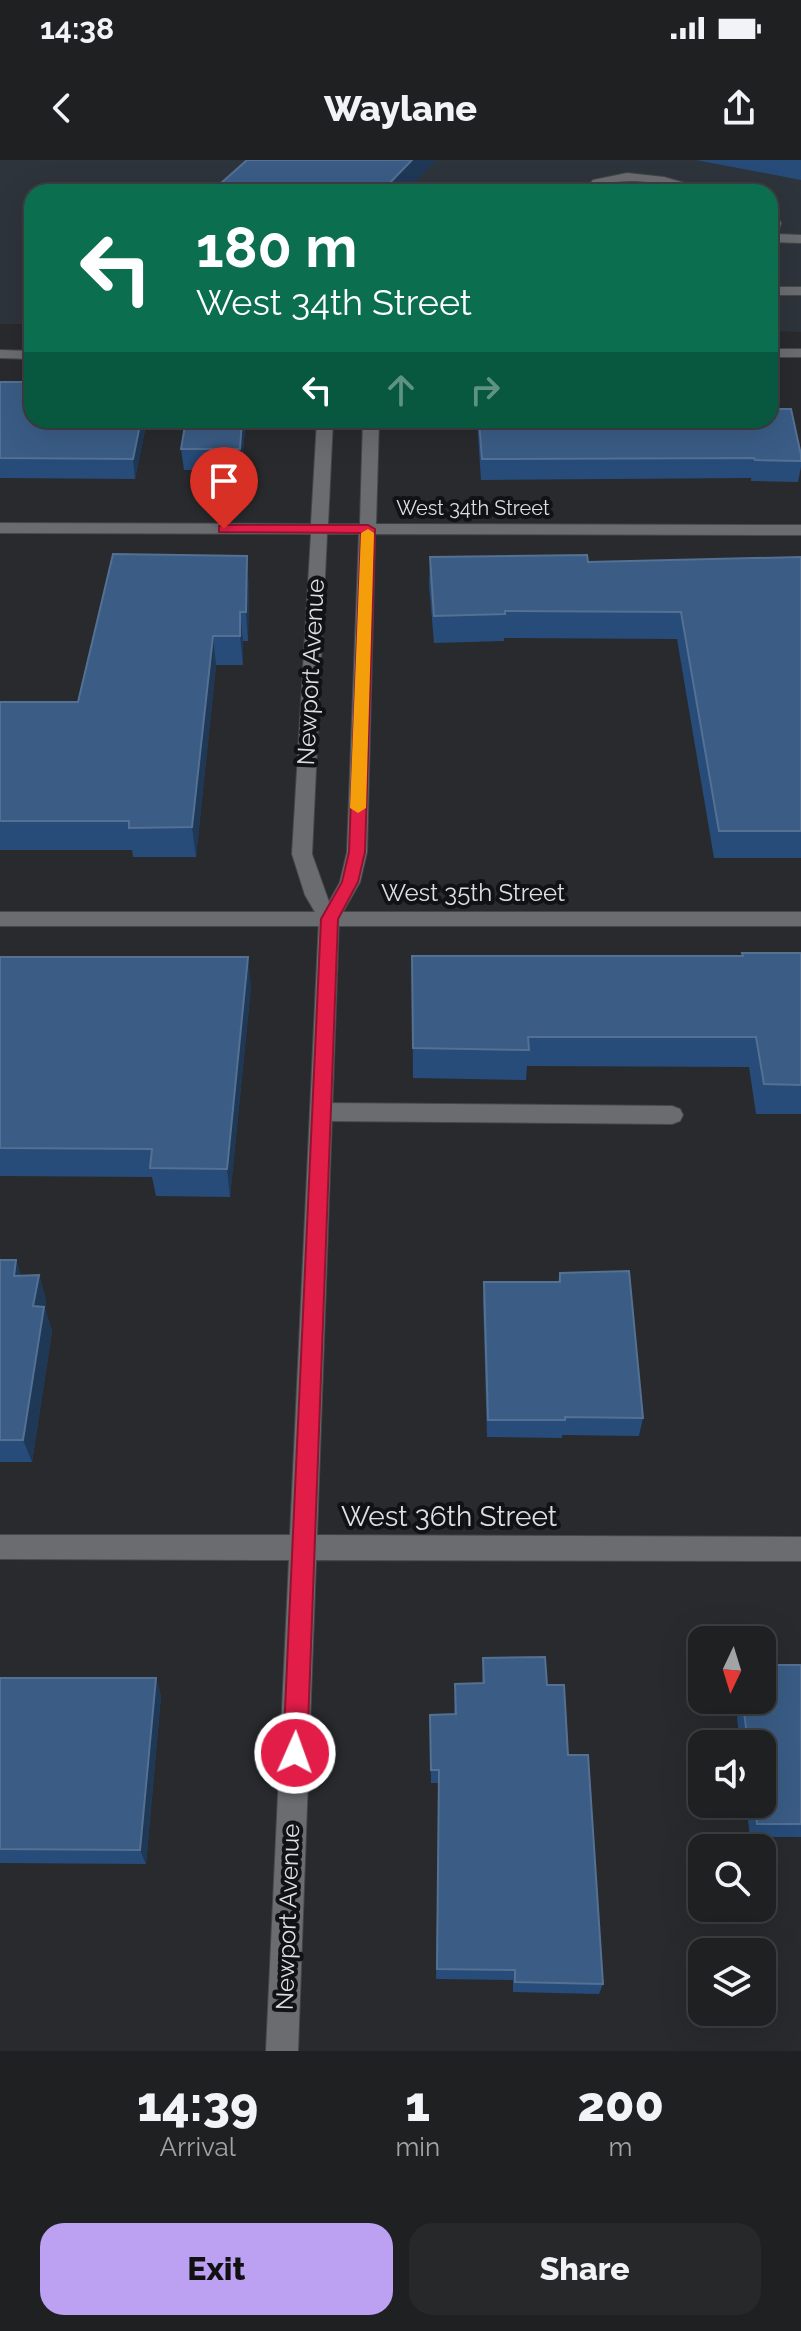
<!DOCTYPE html>
<html lang="en">
<head>
<meta charset="utf-8">
<style>
  body { margin:0; font-family:Raleway,sans-serif; background:#26282a; color:#f1f3f6; height:100vh; display:flex; flex-direction:column; font-size:30px; white-space:nowrap }
  * { box-sizing:border-box; margin:0 }
  p { font-size:26px; color:#a1a3a5 }
  .icon { flex:none; width:44px; height:44px; fill:none; stroke:currentColor; stroke-width:2; stroke-linecap:round; stroke-linejoin:round }
  .map { position:relative; height:1891px; overflow:hidden }
  .details { display:flex; flex-direction:column; background:#1e2022; flex:1 }
  .details>* { flex:none }
  .hud { position:absolute; left:24px; top:24px; width:754px; height:244px; border-radius:24px; box-shadow:0 8px 32px #0002,0 0 0 2px #3c3e40; background:#0b6e4f; color:#fff; overflow:hidden }
  .needle { width:52px; rotate:184deg }
  .controls { position:absolute; left:688px; top:1466px; display:grid; gap:16px }
  .controls a { display:grid; place-items:center; width:88px; height:88px; border-radius:16px; background:#1e2022; box-shadow:0 8px 32px #0002,0 0 0 2px #3c3e40; font-size:40px }
  .pin { position:absolute; display:grid; place-items:center; width:68px; height:68px; color:#fff; margin:-82px -34px; border-radius:50% 50% 50% 0; rotate:-45deg; box-shadow:0 0 8px #0007 }
  .pin .icon { rotate:45deg }
  .me { position:absolute; width:88px; margin:-44px; rotate:2deg; stroke-linejoin:round; filter:drop-shadow(0 0 6px #0008) }
  .turn { display:flex; align-items:center; gap:28px; height:168px; padding:0 40px; font-size:36px }
  .turn .icon { width:104px; height:104px; stroke-width:2.5 }
  .turn b { display:block; font-size:56px; line-height:68px }
  .lanes { display:flex; align-items:center; height:76px; padding:0 40px; background:#0003; justify-content:center; gap:40px; direction:ltr }
  .lanes .off { opacity:.35 }
  .eta { display:flex; justify-content:space-evenly; align-items:center; height:136px; text-align:center }
  .eta b { font-size:48px; font-weight:800; line-height:56px }
  .action { display:flex; gap:16px; margin-top:auto; padding:16px 40px }
  .action a { flex:1; height:92px; border-radius:24px; background:#bca0f2; color:#111; font-size:32px; font-weight:800; line-height:92px; text-align:center }
  .action a+a { background:#26282a; color:#f1f3f6 }
  .status { display:flex; justify-content:space-between; align-items:center; height:56px; padding:0 40px; background:#1e2022; direction:ltr }
  .status svg { height:22px; fill:currentColor }
  header { display:flex; justify-content:space-between; align-items:center; height:104px; padding:0 40px; background:#1e2022; font-size:36px; font-weight:800 }
  .map>svg:first-child { display:block }
  .built { fill:#2e343b }
  .lines { fill:none; stroke-linecap:round; stroke-linejoin:round }
  .service-casing { stroke:#45484a; stroke-width:2 }
  .minor-casing { stroke:#45484a; stroke-width:2 }
  .tertiary-casing { stroke:#45484a; stroke-width:2 }
  .service { fill:#6a6c70; fill-rule:evenodd }
  .minor { fill:#6a6c70; fill-rule:evenodd }
  .tertiary { fill:#6a6c70; fill-rule:evenodd }
  .wall { fill:#274c7a }
  .shaded-wall { fill:#1f3856 }
  .building { fill:#3a5c85; stroke:#547093; stroke-width:2 }
  .route { fill:#e11d48; stroke:#92132f; stroke-width:2 }
  .slow { fill:#f59e0b }
  .labels { text-anchor:middle; stroke-width:8; stroke-linejoin:round; paint-order:stroke }
  .far-street-label { font-size:20px; fill:#dddee1; stroke:#111214 }
  .street-label { font-size:24px; fill:#dddee1; stroke:#111214 }
  .near-street-label { font-size:28px; fill:#dddee1; stroke:#111214 }
</style>
</head>
<body>
<div class="status"><b>14:38</b><svg viewBox="0 0 49 12"><path d="M0 12V9h3v3zM5 12V6h3v6zM10 12V3h3v9zM15 12V0h3v12zM26 1h20v11H26zM47 4h2v5h-2z"/></svg></div>
<header><svg class="icon" aria-label="back" viewBox="0 0 24 24"><path d="M15 5l-7 7 7 7"/></svg>Waylane<svg class="icon" aria-label="share" viewBox="0 0 24 24"><path d="M12 15V3M7 8l5-5 5 5M5 13v7h14v-7"/></svg></header>
<div class="map">
<svg width="801" height="1891" viewBox="0 0 801 1891">
  <rect width="100%" height="100%" fill="#282a2d"/>
  <!-- built -->
  <path class="built" d="M0,0H801V172L770,171V32H32V164H0Z"/>
  <g class="lines">
    <defs>
      <g id="service">
        <path d="M627,13L664,17L716,32C684,32 620,7 596,32H583L593,20Z"/>
        <path d="M770,51L775,52L781,63L778,74L801,75V83L770,82Z"/>
        <rect x="770" y="127" width="31" height="8"/>
        <path d="M323,943L672,946L680,949L683,955L680,961L672,964L323,961L315,958L312,952L315,946Z"/>
      </g>
      <g id="minor">
        <rect x="770" y="189" width="31" height="8"/>
        <path d="M0,190L32,191V199L0,198Z"/>
        <path d="M317,260H333L328,364H360L363,260H379L376,364L801,365V375L375,374L367,692L360,722L339,759L317,1375L801,1377V1401L316,1400L298,1891H266L289,1400L0,1399V1375H290L319,759L305,735L292,694L311,374L0,373V363L311,364ZM327,374H359L347,692L340,722L329,742L312,694Z"/>
      </g>
      <rect id="tertiary" x="0" y="752" width="801" height="14"/>
    </defs>
    <!-- service casing -->
    <use href="#service" class="service-casing"/>
    <!-- minor casing -->
    <use href="#minor" class="minor-casing"/>
    <!-- tertiary casing -->
    <use href="#tertiary" class="tertiary-casing"/>
    <!-- service -->
    <use href="#service" class="service"/>
    <!-- minor -->
    <use href="#minor" class="minor"/>
    <!-- tertiary -->
    <use href="#tertiary" class="tertiary"/>
  </g>
  <!-- wall -->
  <g class="wall">
    <path d="M696,0H801V20Z"/>
    <path d="M0,222L32,260L145,270L135,319L0,318Z"/>
    <path d="M186,260H246L241,310H184L181,289Z"/>
    <path d="M477,260H770L801,295V307L798,322L751,321V318L481,320Z"/>
    <path d="M430,397L588,402L801,397V698H714L677,479L504,478V481L434,483L429,424Z"/>
    <path d="M249,425L248,481H243V505H216L196,697H133L132,690H0V542H78Z"/>
    <path d="M742,793H801V954H756L749,907L527,906L526,920L413,918L412,796H741Z"/>
    <path d="M0,797L251,826L230,1037L156,1036L152,1017L0,1016Z"/>
    <path d="M0,1100H16L21,1116L39,1115L46,1140L45,1149L52,1171L32,1302H0Z"/>
    <path d="M560,1113L643,1258L639,1276L562,1275V1278L487,1277L483,1141L484,1122H558Z"/>
    <path d="M483,1498L547,1525L568,1595L603,1824L599,1834L513,1832V1820L436,1819L439,1623H431L430,1555L454,1554L455,1524L482,1523Z"/>
    <path d="M801,1505V1677H750L746,1644H762V1584H740L737,1558L743,1544H750L749,1540H762Z"/>
    <path d="M0,1518H156L161,1536L146,1704L0,1703Z"/>
  </g>
  <!-- shaded-wall -->
  <g class="shaded-wall">
    <path d="M412,0H436L406,32H381Z"/>
    <path d="M141,260H144L145,270L135,319L133,299Z"/>
    <path d="M242,260H246L241,310L240,289Z"/>
    <path d="M247,396L249,425L248,481L246,452Z"/>
    <path d="M240,452L243,481V505L240,476Z"/>
    <path d="M213,476L216,505L196,697L192,667Z"/>
    <path d="M248,797L251,826L230,1037L227,1009Z"/>
    <path d="M16,1100L24,1124L14,1116Z"/>
    <path d="M39,1115L46,1140L45,1149L52,1171L32,1302L23,1280L33,1146Z"/>
    <path d="M156,1518L161,1536L146,1704L140,1690Z"/>
  </g>
  <!-- building -->
  <g class="building">
    <path d="M247,0H412L381,32H211Z"/>
    <path d="M0,222H32V260H141L133,299L0,298Z"/>
    <path d="M770,249H791L801,295V301L755,300L754,298L482,299L479,260H770Z"/>
    <path d="M186,260H242L240,289H181Z"/>
    <path d="M113,394L247,396L246,452H240V476H213L192,667L129,668V661H0V542H78Z"/>
    <path d="M587,395L588,402L801,397V671H719L681,452L505,451V454L434,456L430,397Z"/>
    <path d="M742,793H801V925L764,924L756,877H528L529,890L413,888L412,796H743Z"/>
    <path d="M0,797H248L227,1009L150,1008L152,989L0,988Z"/>
    <path d="M0,1100H16L14,1116L39,1115L33,1146L44,1147L23,1280H0Z"/>
    <path d="M629,1111L643,1258L565,1257V1260H488L484,1122H560V1113Z"/>
    <path d="M545,1497L547,1525H564L568,1595H588L603,1824L515,1822V1810L437,1809L439,1610H431L430,1555L456,1554L455,1524L484,1523L483,1498Z"/>
    <path d="M762,1505H801V1664H757L755,1644H762V1584H748L743,1544H758V1540H762Z"/>
    <path d="M0,1518H156L140,1690L0,1689Z"/>
  </g>
  <!-- route -->
  <path class="route" d="M224,365H368L375,369L365,692L358,722L338,759L307,1593L303,1602L295,1605L287,1602L283,1593L321,759L342,722L349,692L361,373L219,372V366Z"/>
  <!-- slow -->
  <path class="slow" d="M368,369L374,373L366,648L358,653L350,648L361,373Z"/>
  <g class="labels">
    <!-- far-street labels -->
    <g class="far-street-label">
      <text x="473" y="355">West 34th Street</text>
    </g>
    <!-- street labels -->
    <g class="street-label">
      <text transform="translate(311 512) rotate(-87)" y="8">Newport Avenue</text>
      <text x="473" y="741">West 35th Street</text>
      <text transform="translate(288 1757) rotate(-88)" y="8">Newport Avenue</text>
    </g>
    <!-- near-street labels -->
    <g class="near-street-label">
      <text x="449" y="1366">West 36th Street</text>
    </g>
  </g>
</svg>
<div class="controls">
<a><svg class="needle" viewBox="-14 -14 28 28"><path d="M0-13l5 13h-10z" fill="#e53935"/><path d="M0 13l5-13h-10z" fill="#a1a3a5"/></svg></a>
<a><svg class="icon" aria-label="sound" viewBox="0 0 24 24"><path d="M4 9h4l5-4v14l-5-4H4zM17 9q2 3 0 6"/></svg></a>
<a><svg class="icon" aria-label="search" viewBox="0 0 24 24"><circle cx="10" cy="10" r="6"/><path d="M15 15l6 6"/></svg></a>
<a><svg class="icon" aria-label="layers" viewBox="0 0 24 24"><path d="M12 4l9 5-9 5-9-5zM3 14l9 5 9-5"/></svg></a>
</div>
<div class="pin" style="left:224px;top:369px;background:#d93025"><svg class="icon" aria-label="arrive" viewBox="0 0 24 24"><path d="M6 21V4h12l-3 4 3 4H6"/></svg></div>
<svg class="me" style="left:295px;top:1593px" viewBox="-20 -20 40 40"><circle r="17" fill="#e11d48" stroke="#fff" stroke-width="3"/><path d="M0-11L8 9 0 5-8 9z" fill="#fff"/></svg>
<div class="hud">
<div class="turn"><svg class="icon" aria-label="left" viewBox="0 0 24 24"><path d="M17 20v-9H6M10 6l-5 5 5 5"/></svg><div><b>180 m</b>West 34th Street</div></div>
<div class="lanes"><svg class="icon" aria-label="left" viewBox="0 0 24 24"><path d="M17 20v-9H6M10 6l-5 5 5 5"/></svg><svg class="icon off" aria-label="ahead" viewBox="0 0 24 24"><path d="M12 20V5M6 11l6-6 6 6"/></svg><svg class="icon off" aria-label="right" viewBox="0 0 24 24"><path d="M7 20v-9h11M14 6l5 5-5 5"/></svg></div>
</div>
</div>
<section class="details">
<div class="eta">
<div><b>14:39</b><p>Arrival</p></div>
<div><b>1</b><p>min</p></div>
<div><b>200</b><p>m</p></div>
</div>
<div class="action"><a>Exit</a><a>Share</a></div>
</section>
</body>
</html>
